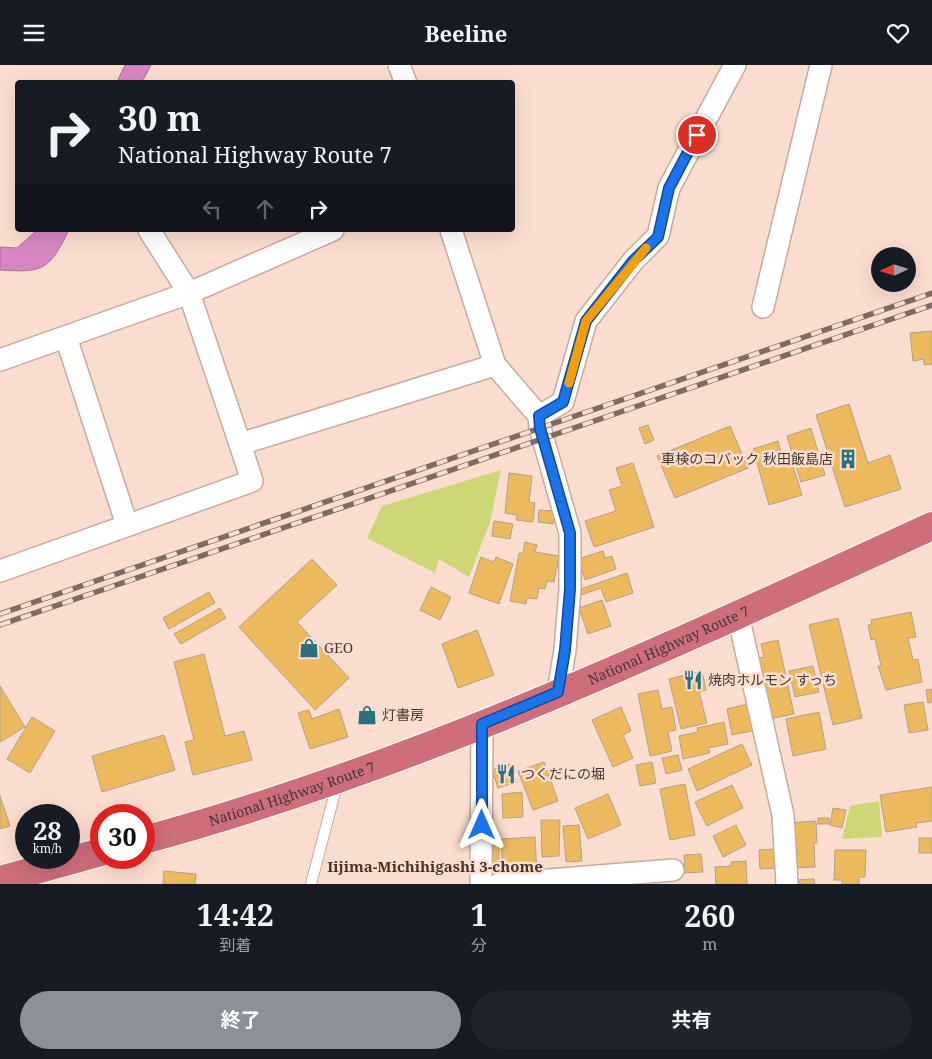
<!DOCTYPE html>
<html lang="ja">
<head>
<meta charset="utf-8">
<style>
  body { margin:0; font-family:"Noto Serif","Noto Sans JP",serif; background:#20242c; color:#f1f3f6; height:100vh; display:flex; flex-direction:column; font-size:19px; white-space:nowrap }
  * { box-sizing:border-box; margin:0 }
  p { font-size:16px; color:#9ea1a6 }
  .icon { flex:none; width:28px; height:28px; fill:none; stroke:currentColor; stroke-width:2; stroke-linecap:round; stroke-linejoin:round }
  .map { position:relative; height:819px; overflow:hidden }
  .details { display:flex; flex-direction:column; background:#171b24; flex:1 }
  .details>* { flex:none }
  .guide { position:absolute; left:15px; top:15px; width:500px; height:152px; border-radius:5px; box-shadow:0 5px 20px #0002; background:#171b24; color:#f1f3f6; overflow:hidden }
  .needle { width:32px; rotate:266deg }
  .controls { position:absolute; left:871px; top:182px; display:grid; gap:10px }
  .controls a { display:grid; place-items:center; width:45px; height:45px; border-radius:50%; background:#171b24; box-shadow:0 5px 20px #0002; font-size:25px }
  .speed { position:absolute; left:15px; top:739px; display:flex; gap:10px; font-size:25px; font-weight:700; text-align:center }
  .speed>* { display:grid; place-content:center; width:65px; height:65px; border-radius:50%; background:#171b24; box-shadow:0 5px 20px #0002; line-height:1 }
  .speed small { font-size:12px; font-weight:400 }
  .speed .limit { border:8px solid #d22; background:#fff; color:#111 }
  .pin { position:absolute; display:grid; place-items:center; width:42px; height:42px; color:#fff; margin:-21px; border:2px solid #fff; border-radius:50%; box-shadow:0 1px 5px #0007 }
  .me { position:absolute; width:55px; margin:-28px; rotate:0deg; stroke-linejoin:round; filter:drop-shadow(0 0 4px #0008) }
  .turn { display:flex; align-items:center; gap:18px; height:105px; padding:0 20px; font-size:22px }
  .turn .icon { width:65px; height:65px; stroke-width:2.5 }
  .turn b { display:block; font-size:35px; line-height:42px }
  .lanes { display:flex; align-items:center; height:48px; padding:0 20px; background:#0003; justify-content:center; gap:25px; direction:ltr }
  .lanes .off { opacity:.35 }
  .eta { display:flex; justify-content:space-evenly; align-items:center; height:85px; text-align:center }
  .eta b { font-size:30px; font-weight:700; line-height:35px }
  .action { display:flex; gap:10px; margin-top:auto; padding:10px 20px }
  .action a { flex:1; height:58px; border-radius:30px; background:#8c9099; color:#fff; font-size:20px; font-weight:700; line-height:58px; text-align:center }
  .action a+a { background:#20242c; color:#f1f3f6 }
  header { display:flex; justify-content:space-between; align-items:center; height:65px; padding:0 20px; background:#171b24; font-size:22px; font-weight:700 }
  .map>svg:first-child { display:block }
  .green { fill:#ced776 }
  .water { fill:#d886c1; stroke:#ac6f96 }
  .building { fill:#edb95e; stroke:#b1a189 }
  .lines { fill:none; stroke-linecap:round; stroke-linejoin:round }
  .lane-casing { stroke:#c8ab9e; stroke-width:12 }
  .street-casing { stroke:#c8ab9e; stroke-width:24 }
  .highway-casing { stroke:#fff; stroke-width:30 }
  .lane { stroke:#fff; stroke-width:10 }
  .street { stroke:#fff; stroke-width:21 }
  .highway { stroke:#ce6d7b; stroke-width:28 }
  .rail-casing { stroke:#7e6c64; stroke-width:5.5 }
  .rail { stroke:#fbddcf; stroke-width:4; stroke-dasharray:11; stroke-linecap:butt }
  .route-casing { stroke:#114b97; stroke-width:12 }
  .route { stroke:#1a73e8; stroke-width:9 }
  .slow { stroke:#f59e0b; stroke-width:9 }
  .labels { text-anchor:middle; stroke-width:5; stroke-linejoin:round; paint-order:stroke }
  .poi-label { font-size:14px; fill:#443833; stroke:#fbddcf; text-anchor:start }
  .street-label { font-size:14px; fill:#443833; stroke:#fbddcf }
  .neighbourhood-label { font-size:15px; font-weight:bold; fill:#4a3328; stroke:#fbddcf }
</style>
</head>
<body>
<header><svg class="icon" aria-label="menu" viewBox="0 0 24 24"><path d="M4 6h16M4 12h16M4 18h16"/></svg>Beeline<svg class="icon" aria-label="heart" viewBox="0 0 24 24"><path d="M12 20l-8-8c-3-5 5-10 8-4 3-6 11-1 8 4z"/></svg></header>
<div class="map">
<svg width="932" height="819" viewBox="0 0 932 819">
  <rect width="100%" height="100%" fill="#fbddcf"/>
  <!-- green -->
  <g class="green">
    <path d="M501,405L490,457L469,512L439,494L435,508L367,473L382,441Z"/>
    <path d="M879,736L882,772L842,774L850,741Z"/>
  </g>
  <!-- water -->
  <g class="water">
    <path d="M125,0H151L142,17H117Z"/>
    <path d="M37,165H69C49,205 44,208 0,205V182L17,183Z"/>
  </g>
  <!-- building -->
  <g class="building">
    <path d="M932,266V299L924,300V294L913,296L910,268Z"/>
    <path d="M849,339L868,398L890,390L901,424L845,442L816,350Z"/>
    <path d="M648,360L654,375L645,379L639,363Z"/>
    <path d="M730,361L748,403L675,433L657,391Z"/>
    <path d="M811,363L825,410L801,417L787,371Z"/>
    <path d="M778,376L783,396L791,394L802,430L769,440L753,384Z"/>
    <path d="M633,398L654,462L594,482L585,456L616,446L609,425L622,421L616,403Z"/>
    <path d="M509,408L532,411L529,437L535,438L533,457L516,455L517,450L505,448Z"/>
    <path d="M539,445L554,446L553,459L538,457Z"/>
    <path d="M494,456L513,459L510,474L492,471Z"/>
    <path d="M525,477L537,480L535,487L559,491L554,517L547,516L545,524L539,523L537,534L527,533L526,539L510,536L519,488H523Z"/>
    <path d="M603,486L605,493L612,491L616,504L585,515L578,494Z"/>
    <path d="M481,492L494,497L496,492L513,499L499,539L469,528Z"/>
    <path d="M312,494L337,520L297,557L349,613L315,645L239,562Z"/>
    <path d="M627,508L633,528L606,537L601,523L581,530L578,525Z"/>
    <path d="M431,522L451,532L440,555L420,545Z"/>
    <path d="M209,527L215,538L169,564L163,553Z"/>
    <path d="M602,535L611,561L588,569L579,543Z"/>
    <path d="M220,543L226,553L181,579L174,569Z"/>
    <path d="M911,547L916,572L908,573L913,595L918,594L922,617L886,625L878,601H881L875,574L871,575L868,560L872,559L871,555Z"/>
    <path d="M838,553L862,653L833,660L809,560Z"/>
    <path d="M477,565L494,610L458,623L442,579Z"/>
    <path d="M778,575L794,649L769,654L756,594L764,592L761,579Z"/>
    <path d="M204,589L225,671L244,666L252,695L193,710L185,677L194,675L174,597Z"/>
    <path d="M813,601L819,627L795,632L789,606Z"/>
    <path d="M702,606L706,625L699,627L707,658L681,664L669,614Z"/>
    <path d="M0,621L25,662L0,677Z"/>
    <path d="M932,624V637L928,638L926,625Z"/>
    <path d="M658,625L662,644L672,642L676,665L668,667L672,686L650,691L638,629Z"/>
    <path d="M923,637L928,665L909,668L904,640Z"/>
    <path d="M752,638L757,665L732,670L727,644Z"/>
    <path d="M621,642L631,666L623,670L633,693L613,702L592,655Z"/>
    <path d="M339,644L348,672L310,684L298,648L309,645L312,654Z"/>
    <path d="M819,647L826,684L793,691L786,654Z"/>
    <path d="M32,652L55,666L30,708L7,694Z"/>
    <path d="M724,657L728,679L708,683L710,688L683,694L679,671L698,667L697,663Z"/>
    <path d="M164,670L175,705L102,727L92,691Z"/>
    <path d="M742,679L752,700L697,726L688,704Z"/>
    <path d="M678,690L682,705L666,709L662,693Z"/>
    <path d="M544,697L558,736L533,745L518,706Z"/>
    <path d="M652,697L656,718L640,721L636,700Z"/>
    <path d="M510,699L516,717L498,723L492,705Z"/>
    <path d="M685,719L695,770L670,775L660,724Z"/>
    <path d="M732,720L743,743L707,761L695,737Z"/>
    <path d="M932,722V756L916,758L917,762L886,767L880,730Z"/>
    <path d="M522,727L523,752L503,753L502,729Z"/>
    <path d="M608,729L621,760L588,774L575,743Z"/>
    <path d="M0,731L10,761L0,764Z"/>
    <path d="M833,743L846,745L842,763L830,760Z"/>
    <rect x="818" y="753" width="11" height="6"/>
    <path d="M541,755H560L559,791L542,792Z"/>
    <path d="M816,756L817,778H814L815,802L797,803L796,789H791L789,758Z"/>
    <path d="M579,760L582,796L566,797L563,761Z"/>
    <path d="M736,760L746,780L723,792L713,771Z"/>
    <path d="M535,772L537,809L503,811L501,774Z"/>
    <rect x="919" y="773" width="13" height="15"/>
    <path d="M488,780H499V809L489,810Z"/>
    <path d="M776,784V803L760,804L759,785Z"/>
    <path d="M835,785H866L865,812H859V819H842V815H834Z"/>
    <path d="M701,789L703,807L685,808L684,790Z"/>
    <path d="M746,796L747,819H716L715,802L731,801V797Z"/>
    <path d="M164,806L196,809L195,819H163Z"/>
    <path d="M814,814L815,819H795L794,815Z"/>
  </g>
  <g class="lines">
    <defs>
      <path id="lane" d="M311,819L338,716"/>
      <g id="street">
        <path d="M399,0L406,18"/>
        <path d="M149,165L189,228L240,379L495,300"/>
        <path d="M451,165L495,300L539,351L540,363L570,468V524L565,585L558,627"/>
        <path d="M763,242L821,0"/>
        <path d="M66,272L127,460"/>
        <path d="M0,295L189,228L333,165"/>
        <path d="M539,351L563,337L586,256L633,196L658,171L669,123L735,0"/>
        <path d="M0,506L252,416L240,379"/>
        <path d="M738,550L783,750L787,819"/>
        <path d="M481,819L482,659"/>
        <path d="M499,819L673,805"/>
      </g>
      <g id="highway">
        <path id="s1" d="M144,775C417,701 675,579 932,461"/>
        <path d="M0,815L101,787"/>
      </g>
    </defs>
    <!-- lane casing -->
    <use href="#lane" class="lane-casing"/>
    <!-- street casing -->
    <use href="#street" class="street-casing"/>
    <!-- highway casing -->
    <use href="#highway" class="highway-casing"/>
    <!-- lane -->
    <use href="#lane" class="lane"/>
    <!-- street -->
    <use href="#street" class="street"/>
    <!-- highway -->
    <use href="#highway" class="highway"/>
    <defs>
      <g id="rail">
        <path d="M0,549L932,228"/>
        <path d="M0,560L932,240"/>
      </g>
    </defs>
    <!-- rail casing -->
    <use href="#rail" class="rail-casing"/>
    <!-- rail -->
    <use href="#rail" class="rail"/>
  </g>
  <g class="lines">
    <defs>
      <path id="route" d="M482,760V659L558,627L565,585L570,524V468L540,363L539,351L563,337L586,256L633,196L658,172L669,123L697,70"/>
    </defs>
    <!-- route casing -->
    <use href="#route" class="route-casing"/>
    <!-- route -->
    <use href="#route" class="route"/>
    <!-- slow -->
    <path class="slow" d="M569,318L586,256L646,183"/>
  </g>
  <!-- icons -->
  <defs>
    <symbol id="building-bare" viewBox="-9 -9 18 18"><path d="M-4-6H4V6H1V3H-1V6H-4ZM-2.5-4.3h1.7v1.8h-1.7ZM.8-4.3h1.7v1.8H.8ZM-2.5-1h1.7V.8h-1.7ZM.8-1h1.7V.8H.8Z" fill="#2b707f" stroke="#fbddcf" stroke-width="2.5" paint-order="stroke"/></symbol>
    <symbol id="shop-bare" viewBox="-9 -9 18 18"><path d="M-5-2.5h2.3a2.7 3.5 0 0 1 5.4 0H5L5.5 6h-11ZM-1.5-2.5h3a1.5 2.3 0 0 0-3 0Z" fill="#2b707f" stroke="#fbddcf" stroke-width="2.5" paint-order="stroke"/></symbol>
    <symbol id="restaurant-bare" viewBox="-9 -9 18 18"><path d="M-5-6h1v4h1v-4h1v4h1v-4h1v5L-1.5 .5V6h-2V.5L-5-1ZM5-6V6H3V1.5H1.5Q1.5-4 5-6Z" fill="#2b707f" stroke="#fbddcf" stroke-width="2.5" paint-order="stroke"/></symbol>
  </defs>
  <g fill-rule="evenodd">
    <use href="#building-bare" x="834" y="380" width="28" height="28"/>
    <use href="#shop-bare" x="295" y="569" width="28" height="28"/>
    <use href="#restaurant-bare" x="679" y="601" width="28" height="28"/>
    <use href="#shop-bare" x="353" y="636" width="28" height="28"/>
    <use href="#restaurant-bare" x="492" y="695" width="28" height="28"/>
  </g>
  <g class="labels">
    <!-- poi labels -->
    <g class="poi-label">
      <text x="833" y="399" text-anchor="end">車検のコバック 秋田飯島店</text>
      <text x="324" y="588">GEO</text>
      <text x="708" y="620">焼肉ホルモン すっち</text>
      <text x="382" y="655">灯書房</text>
      <text x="521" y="714">つくだにの堀</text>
    </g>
    <!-- street labels -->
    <g class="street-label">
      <text dy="5" stroke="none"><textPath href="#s1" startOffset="560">National Highway Route 7</textPath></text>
      <text dy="5" stroke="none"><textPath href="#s1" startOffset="155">National Highway Route 7</textPath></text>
    </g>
    <!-- neighbourhood labels -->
    <g class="neighbourhood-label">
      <text x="435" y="807">Iijima-Michihigashi 3-chome</text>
    </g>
  </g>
</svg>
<div class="controls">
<a><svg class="needle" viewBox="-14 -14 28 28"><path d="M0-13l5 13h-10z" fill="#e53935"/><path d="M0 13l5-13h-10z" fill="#9ea1a6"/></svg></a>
</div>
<div class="speed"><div>28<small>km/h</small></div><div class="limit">30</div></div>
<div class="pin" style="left:697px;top:70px;background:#d93025"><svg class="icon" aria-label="arrive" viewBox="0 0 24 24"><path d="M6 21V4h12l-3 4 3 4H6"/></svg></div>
<svg class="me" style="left:482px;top:760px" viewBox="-20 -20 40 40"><path d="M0-17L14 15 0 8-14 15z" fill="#1a73e8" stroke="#fff" stroke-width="4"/></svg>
<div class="guide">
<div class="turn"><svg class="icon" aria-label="right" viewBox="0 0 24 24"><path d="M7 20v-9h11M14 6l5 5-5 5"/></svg><div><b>30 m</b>National Highway Route 7</div></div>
<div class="lanes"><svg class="icon off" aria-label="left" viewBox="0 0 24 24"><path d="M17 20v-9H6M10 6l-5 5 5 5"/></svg><svg class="icon off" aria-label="ahead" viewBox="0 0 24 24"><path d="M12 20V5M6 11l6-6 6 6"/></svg><svg class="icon" aria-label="right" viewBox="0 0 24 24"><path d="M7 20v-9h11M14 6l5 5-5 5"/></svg></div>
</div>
</div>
<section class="details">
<div class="eta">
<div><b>14:42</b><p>到着</p></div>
<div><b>1</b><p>分</p></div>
<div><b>260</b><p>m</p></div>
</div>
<div class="action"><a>終了</a><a>共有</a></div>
</section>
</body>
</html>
